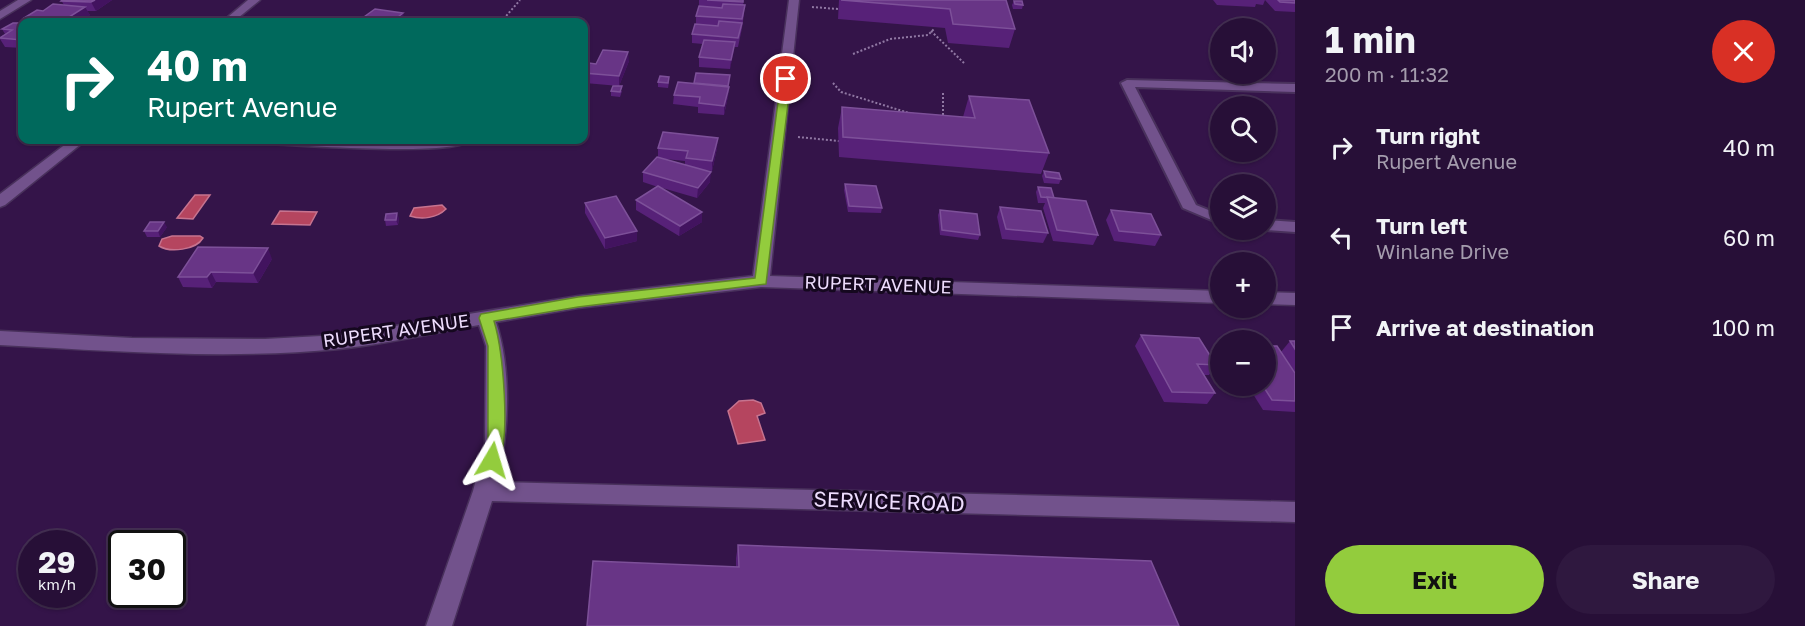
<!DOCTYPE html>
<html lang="en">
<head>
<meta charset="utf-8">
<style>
  body { margin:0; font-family:"Golos Text",sans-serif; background:#2f183f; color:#f1f3f6; height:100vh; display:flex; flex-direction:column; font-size:22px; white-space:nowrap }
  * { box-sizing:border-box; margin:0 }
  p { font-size:20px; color:#a49cad }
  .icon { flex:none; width:33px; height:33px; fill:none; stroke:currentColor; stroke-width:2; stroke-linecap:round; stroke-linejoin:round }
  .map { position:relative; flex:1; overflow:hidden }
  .drawer { display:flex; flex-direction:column; background:#270f37; width:510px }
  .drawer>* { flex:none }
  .top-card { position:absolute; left:18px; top:18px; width:570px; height:126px; border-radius:12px; box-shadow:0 2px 4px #0004,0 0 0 2px #432f52; background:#00695c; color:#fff; overflow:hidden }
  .controls { position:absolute; left:1210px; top:18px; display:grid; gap:12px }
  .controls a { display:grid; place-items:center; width:66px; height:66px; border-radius:50%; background:#270f37; box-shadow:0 2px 4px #0004,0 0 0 2px #432f52; font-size:30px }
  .speed { position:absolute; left:18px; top:530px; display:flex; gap:12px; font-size:30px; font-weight:700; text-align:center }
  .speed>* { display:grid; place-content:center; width:78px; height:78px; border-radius:50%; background:#270f37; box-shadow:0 2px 4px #0004,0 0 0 2px #432f52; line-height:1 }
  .speed small { font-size:15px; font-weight:400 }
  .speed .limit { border:3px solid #111; border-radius:9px; background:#fff; color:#111 }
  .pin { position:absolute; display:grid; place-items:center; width:51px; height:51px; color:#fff; margin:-26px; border:3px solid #fff; border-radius:50%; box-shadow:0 2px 6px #0007 }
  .me { position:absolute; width:66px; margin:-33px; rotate:7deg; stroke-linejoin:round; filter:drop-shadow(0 0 4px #0008) }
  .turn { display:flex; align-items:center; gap:21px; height:126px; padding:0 30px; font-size:27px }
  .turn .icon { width:78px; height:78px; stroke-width:2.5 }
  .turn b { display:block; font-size:42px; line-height:51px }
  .round { display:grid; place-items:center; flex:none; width:63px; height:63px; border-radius:32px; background:#2f183f }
  .head { display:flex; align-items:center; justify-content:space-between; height:102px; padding:0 30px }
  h1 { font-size:36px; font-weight:700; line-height:45px }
  .primary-button { display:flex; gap:12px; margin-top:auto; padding:12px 30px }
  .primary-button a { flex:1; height:69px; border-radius:36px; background:#93cc3d; color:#111; font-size:24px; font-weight:700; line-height:69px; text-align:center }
  .primary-button a+a { background:#2f183f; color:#f1f3f6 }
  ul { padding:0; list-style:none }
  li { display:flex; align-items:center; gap:18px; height:90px; padding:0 30px }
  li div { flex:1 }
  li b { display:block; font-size:22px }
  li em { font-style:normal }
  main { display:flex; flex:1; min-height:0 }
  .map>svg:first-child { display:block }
  .water { fill:#b5455f; stroke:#c6738f; stroke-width:1.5 }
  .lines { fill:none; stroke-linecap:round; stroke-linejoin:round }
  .lane-casing { stroke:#49315c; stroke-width:4 }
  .street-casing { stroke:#49315c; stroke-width:3 }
  .path { stroke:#9078a3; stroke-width:2; stroke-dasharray:2 2; stroke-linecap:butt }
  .lane { fill:#72528c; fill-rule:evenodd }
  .street { fill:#72528c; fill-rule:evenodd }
  .wall { fill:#572178; fill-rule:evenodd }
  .shaded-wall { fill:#42135f }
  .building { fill:#683586; stroke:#7d5099; stroke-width:1.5 }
  .route { fill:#93cc3d; stroke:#608528; stroke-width:1.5 }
  .labels { text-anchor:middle; stroke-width:6; stroke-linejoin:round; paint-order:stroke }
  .street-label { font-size:18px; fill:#eeddfe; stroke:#15081f }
  .near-street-label { font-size:21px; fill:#eeddfe; stroke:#15081f }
</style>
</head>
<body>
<main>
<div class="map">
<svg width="1295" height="626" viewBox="0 0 1295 626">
  <rect width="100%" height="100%" fill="#341449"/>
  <!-- water -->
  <g class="water">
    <path d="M195,195H210L193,219L177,218Z"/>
    <path d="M442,205L446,209C437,218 422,220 410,216L414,208Z"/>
    <path d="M280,211L317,212L310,225L272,224Z"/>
    <path d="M172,236H200L203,238C196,250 170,253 159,246L162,239Z"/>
    <path d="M753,400L761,403L765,413L757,416L765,440L738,444L728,411L739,401Z"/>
  </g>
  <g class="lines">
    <defs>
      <g id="lane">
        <path d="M1127,80L1295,84V92L1135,87L1196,205L1221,215V224L1183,208L1121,83Z"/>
        <path d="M1266,220L1295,222V232L1266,230Z"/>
      </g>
      <g id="street">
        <path d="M18,0H31L0,19V11Z"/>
        <path d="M248,0H260L233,22H222Z"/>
        <path d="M789,0H799L770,276L1221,291V303L761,287L578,308L496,322C512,370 509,433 497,482L1295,502V522L492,501L452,626H426L473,491L485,444L486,346L479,325C433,333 386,344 339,349C227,360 112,351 0,345V331L132,338L265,339L340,335L578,296L753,276Z"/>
        <path d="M71,140H86L5,205L0,207V194Z"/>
        <path d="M261,140H472C456,157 299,145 268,144Z"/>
        <path d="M1266,292L1295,293V305L1266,304Z"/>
      </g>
    </defs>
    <!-- lane casing -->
    <use href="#lane" class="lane-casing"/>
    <!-- street casing -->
    <use href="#street" class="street-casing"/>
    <!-- path -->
    <g class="path">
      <path d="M812,7L838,9"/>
      <path d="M501,22L520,0"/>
      <path d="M931,31L965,64"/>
      <path d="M853,54L890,39L928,35L935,28"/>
      <path d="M833,83L841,92L909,113"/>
      <path d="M943,93V118"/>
      <path d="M798,137L839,141"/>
    </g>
    <!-- lane -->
    <use href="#lane" class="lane"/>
    <!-- street -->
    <use href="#street" class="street"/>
  </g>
  <!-- wall -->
  <g class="wall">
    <path d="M61,0H112L96,11H87L90,15L79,22H27L24,18L43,11L64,5Z"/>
    <path d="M699,0H744L743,5L744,14L742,28L738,47H734L730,69L699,67V57L703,44L692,43V34L696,24V16L699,7Z"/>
    <path d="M839,0H1006L1015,29L1009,48L948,43L945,28L838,19Z"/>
    <path d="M1213,0H1295V12L1275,11L1265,0L1263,5L1256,4L1255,7L1217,5Z"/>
    <path d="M1014,1L1023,5L1022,9H1013L1012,5Z"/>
    <path d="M22,23V48L5,47L0,39V37L5,34L2,29Z"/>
    <path d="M629,61L619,86L585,83L584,73L596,64Z"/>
    <path d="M730,75L728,96L724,115L698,113V107L673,104L674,95L694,84Z"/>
    <path d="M658,82H669L668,88L658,87Z"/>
    <path d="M611,91H622L620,97L611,96Z"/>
    <path d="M969,96L1049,153L1041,174L839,157L838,128L842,107L963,117Z"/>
    <path d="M658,148H717L712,171L704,170L710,182L697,198L659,187L702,212V222L679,236L636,210V200L658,187L643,182V172L658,157ZM665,159L685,161V165Z"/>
    <path d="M1044,171L1061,179L1059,184L1044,183L1042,176Z"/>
    <path d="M845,184L882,208L881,213L848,212L844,190Z"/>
    <path d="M1038,187L1054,198L1098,235L1093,245L1053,241L1043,208L1045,203H1038L1036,192Z"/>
    <path d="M585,203L637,231V241L605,249L585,213Z"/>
    <path d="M1000,207L1048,233L1043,243L1002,239L997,217Z"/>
    <path d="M940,210L980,235L978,240L940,235L938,215Z"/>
    <path d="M1111,210L1161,235L1155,246L1114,241L1106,220Z"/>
    <path d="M399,218L398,225L386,226L385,220Z"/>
    <path d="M167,227L160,237H147L144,231Z"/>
    <path d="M272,259L258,283L216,282L212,288L183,287L178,277Z"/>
    <path d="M1141,335L1216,365L1209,375H1204L1215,393L1207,404L1164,402L1135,346Z"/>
    <path d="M1290,341H1295V372L1281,352Z"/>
    <path d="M1219,344H1221V371L1211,354Z"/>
    <path d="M1295,373V412L1263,410L1248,386H1266Z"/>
    <path d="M738,545L1151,561L736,567V558Z"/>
  </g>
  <!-- shaded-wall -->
  <g class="shaded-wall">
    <path d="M95,0H112L96,11L91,2Z"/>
    <path d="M85,7L90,15L79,22H64L63,21Z"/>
    <path d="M403,13L405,22H393V21Z"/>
    <path d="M735,42L734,51L730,69L731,60Z"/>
    <path d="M628,52L629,61L619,86V76Z"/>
    <path d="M729,87L728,96L724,115V106Z"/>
    <path d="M718,138L717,148L712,171V161Z"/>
    <path d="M711,172L710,182L697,198L698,188Z"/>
    <path d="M702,212V222L679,236L680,226Z"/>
    <path d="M397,213L399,218L398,225L396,220Z"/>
    <path d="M164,222L167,227L160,237L158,231Z"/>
    <path d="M637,231V241L605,249V238Z"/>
    <path d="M268,248L272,259L258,283L253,273Z"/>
    <path d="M211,272L216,282L212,288L207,277Z"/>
  </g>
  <!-- building -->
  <g class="building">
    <path d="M62,0H95L91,2L61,1Z"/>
    <path d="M707,0H743V2Z"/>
    <path d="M841,0H1006L1015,29L953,24L950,9Z"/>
    <path d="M1278,0H1295V3L1280,2Z"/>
    <path d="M1014,1H1022L1023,5L1015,4Z"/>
    <path d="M53,4L85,7L63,21L24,18L37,10L43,11Z"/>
    <path d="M723,4L745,5L742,19L696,16L699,6L722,8Z"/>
    <path d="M375,9L403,13L393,21L387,20L384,22H357Z"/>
    <path d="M719,21L742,23L738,38L692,34L695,24L718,26Z"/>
    <path d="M13,23H22V40L0,38L12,30L2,29Z"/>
    <path d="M704,40L735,42L731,60L699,57Z"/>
    <path d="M603,50L628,52L619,76L584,73L589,63L596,64Z"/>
    <path d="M696,73L730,75L728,86L694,83Z"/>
    <path d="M660,76L669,77L668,83L658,82Z"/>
    <path d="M678,82L729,87L724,106L699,103L700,97L674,95Z"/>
    <path d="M613,86H622L620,92L611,91Z"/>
    <path d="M969,96L1029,100L1049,153L843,137L842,107L975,118Z"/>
    <path d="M663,132L718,138L712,161L686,158L688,151L658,148Z"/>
    <path d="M657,157L711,172L698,188L643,172Z"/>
    <path d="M1044,171L1059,173L1061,179L1046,177Z"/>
    <path d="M845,184L876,186L882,208L849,206Z"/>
    <path d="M658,186L702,212L680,226L636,200Z"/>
    <path d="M1038,187L1051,188L1054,198L1041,197Z"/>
    <path d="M616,196L637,231L605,238L585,203Z"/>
    <path d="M1047,197L1086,201L1098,235L1057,230Z"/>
    <path d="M1000,207L1041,211L1048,233L1006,229Z"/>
    <path d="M940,210L977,214L980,235L942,230Z"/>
    <path d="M1111,210L1151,214L1161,235L1119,231Z"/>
    <path d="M397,213L396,220H385L386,214Z"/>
    <path d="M150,222H164L158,231H144Z"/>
    <path d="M198,247L268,248L253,273L211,272L207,277H178Z"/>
    <path d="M1141,335L1199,338L1216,365L1197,364L1215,393L1172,392Z"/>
    <path d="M1290,341H1295V349Z"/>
    <path d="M1266,346H1277L1295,373V401L1272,400L1263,386H1266Z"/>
    <path d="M738,545L1151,561L1179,626H587L593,561L739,567Z"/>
  </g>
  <!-- route -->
  <path class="route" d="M786,76L791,79L766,284L578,307L494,321C503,351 511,437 498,465H486L484,460L488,444V346L479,318L481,314L578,297L755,278L781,79Z"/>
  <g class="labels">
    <!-- street labels -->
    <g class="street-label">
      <text transform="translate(878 285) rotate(2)" y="6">RUPERT AVENUE</text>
      <text transform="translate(396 331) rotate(-8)" y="6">RUPERT AVENUE</text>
    </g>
    <!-- near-street labels -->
    <g class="near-street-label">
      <text transform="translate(889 502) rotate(2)" y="7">SERVICE ROAD</text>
    </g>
  </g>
</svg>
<div class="controls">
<a><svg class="icon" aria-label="sound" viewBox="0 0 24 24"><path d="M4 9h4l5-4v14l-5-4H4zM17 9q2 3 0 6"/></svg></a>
<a><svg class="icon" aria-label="search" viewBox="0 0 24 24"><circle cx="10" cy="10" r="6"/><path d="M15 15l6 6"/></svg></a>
<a><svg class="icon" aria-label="layers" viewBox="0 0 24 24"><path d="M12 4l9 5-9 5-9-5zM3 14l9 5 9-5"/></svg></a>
<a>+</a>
<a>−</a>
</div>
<div class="speed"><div>29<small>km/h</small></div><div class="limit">30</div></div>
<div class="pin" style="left:786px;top:79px;background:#d93025"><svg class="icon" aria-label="arrive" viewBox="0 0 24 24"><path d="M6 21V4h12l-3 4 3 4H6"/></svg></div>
<svg class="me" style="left:492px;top:460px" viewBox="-20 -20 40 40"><path d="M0-17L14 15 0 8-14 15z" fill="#93cc3d" stroke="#fff" stroke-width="4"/></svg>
<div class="top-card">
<div class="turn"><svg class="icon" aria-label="right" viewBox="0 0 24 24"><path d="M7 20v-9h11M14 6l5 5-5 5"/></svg><div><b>40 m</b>Rupert Avenue</div></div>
</div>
</div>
<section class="drawer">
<div class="head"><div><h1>1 min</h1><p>200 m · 11:32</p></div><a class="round" style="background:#d93025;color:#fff"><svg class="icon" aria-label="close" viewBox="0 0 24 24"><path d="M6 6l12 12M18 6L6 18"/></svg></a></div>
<ul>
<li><svg class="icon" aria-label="right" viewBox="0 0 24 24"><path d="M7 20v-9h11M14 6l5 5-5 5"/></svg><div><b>Turn right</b><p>Rupert Avenue</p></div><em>40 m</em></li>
<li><svg class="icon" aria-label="left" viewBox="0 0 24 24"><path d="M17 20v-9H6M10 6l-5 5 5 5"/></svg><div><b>Turn left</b><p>Winlane Drive</p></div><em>60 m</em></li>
<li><svg class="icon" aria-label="arrive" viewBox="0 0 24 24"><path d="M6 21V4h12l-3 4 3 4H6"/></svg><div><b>Arrive at destination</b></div><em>100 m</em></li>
</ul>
<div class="primary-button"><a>Exit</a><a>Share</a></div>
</section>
</main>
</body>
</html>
